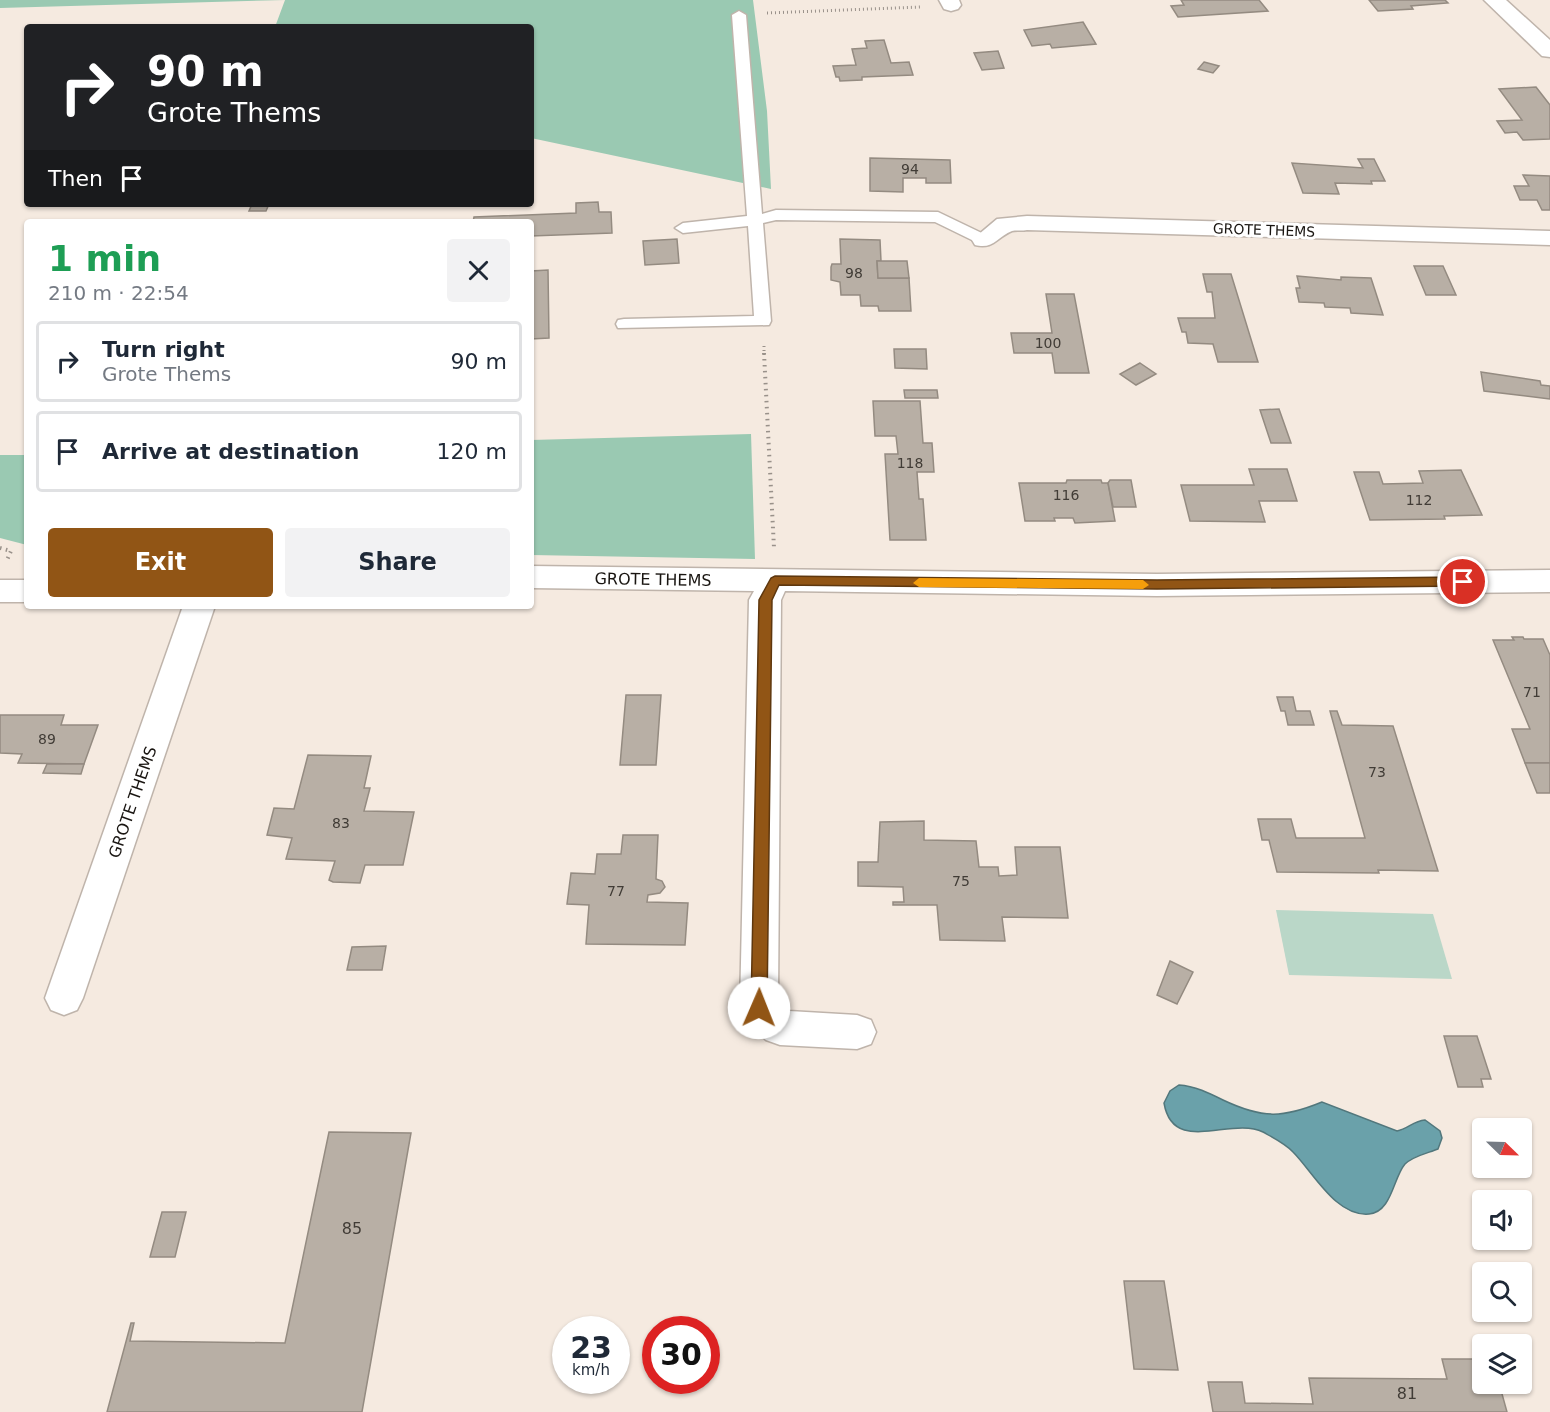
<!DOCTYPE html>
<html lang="en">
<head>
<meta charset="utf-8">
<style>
  body { margin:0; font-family:"DejaVu Sans",sans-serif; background:#f2f2f3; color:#1f2937; height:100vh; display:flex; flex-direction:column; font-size:22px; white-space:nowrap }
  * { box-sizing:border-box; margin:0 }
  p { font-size:20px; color:#747a83 }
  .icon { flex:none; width:33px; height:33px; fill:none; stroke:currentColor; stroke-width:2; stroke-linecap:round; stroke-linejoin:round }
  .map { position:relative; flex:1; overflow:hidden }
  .panel { position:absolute; left:24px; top:219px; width:510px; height:390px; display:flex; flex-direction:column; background:#fff; border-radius:6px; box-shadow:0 2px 4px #0004 }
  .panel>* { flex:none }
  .banner { position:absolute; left:24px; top:24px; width:510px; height:183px; border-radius:6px; box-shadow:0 2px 4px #0004; background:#202124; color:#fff; overflow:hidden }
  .needle { width:39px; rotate:113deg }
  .controls { position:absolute; left:1472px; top:1118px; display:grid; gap:12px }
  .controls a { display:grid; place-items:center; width:60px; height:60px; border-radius:6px; background:#fff; box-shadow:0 2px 4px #0004; font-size:30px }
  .speed { position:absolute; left:552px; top:1316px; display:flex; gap:12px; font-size:30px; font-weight:700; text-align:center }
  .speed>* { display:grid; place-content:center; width:78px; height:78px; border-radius:50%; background:#fff; box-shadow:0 2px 4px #0004; line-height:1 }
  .speed small { font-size:15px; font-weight:400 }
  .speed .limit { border:9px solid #d22; background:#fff; color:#111 }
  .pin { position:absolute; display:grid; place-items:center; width:51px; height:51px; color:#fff; margin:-26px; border:3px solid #fff; border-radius:50%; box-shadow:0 2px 6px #0007 }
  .me { position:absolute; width:66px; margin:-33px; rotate:1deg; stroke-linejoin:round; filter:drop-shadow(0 0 4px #0008) }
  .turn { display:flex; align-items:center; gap:21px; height:126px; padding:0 24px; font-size:27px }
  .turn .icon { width:78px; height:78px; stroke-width:2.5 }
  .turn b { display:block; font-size:42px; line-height:51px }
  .then { display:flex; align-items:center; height:57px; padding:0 24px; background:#0003; gap:12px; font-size:22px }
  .round { display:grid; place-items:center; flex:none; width:63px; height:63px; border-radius:6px; background:#f2f2f3 }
  .headline { display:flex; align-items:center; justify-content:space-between; height:102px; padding:0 24px }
  h1 { font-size:36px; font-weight:800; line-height:45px; color:#1e9e55 }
  .primary-button { display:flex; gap:12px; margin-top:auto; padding:12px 24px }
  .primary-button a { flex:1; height:69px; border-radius:6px; background:#915515; color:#fff; font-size:24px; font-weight:800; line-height:69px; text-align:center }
  .primary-button a+a { background:#f2f2f3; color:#1f2937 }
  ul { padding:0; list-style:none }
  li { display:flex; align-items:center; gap:18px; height:81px; margin:0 12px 9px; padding:0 12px; border:3px solid #e0e1e3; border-radius:6px }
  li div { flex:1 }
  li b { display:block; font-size:22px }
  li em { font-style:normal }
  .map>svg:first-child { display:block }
  .green { fill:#bad7c8 }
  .forest { fill:#9ac9b2 }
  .water { fill:#6aa1aa; stroke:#52777c; stroke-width:1.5 }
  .building { fill:#b8afa5; stroke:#948b81; stroke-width:1.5 }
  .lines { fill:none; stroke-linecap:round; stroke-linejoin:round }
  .service-casing { stroke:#bfb4ab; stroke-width:3 }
  .minor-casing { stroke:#bfb4ab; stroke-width:3 }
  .path-far1 { stroke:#99918a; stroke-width:3; stroke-dasharray:1 3; stroke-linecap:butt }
  .path { stroke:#99918a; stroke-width:4; stroke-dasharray:1.5 4.5; stroke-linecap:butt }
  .service { fill:#fff; fill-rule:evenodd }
  .minor { fill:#fff; fill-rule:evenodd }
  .route { fill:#915515; stroke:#5e370e; stroke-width:1.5 }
  .slow { fill:#f59e0b }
  .labels { text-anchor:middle; stroke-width:6; stroke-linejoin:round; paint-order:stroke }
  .number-label { font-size:14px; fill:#413c36 }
  .far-street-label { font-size:14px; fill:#191511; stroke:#fff }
  .street-label { font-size:16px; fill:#191511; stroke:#fff }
  .near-number-label { font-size:16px; fill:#413c36 }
</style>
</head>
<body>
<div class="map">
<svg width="1550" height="1412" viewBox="0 0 1550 1412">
  <rect width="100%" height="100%" fill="#f5eae0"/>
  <!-- green -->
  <path class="green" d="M1276,910L1433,914L1452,979L1289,975Z"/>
  <!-- forest -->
  <g class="forest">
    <path d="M0,0H753L767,111L771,189L531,138V27H275L285,0L0,8Z"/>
    <path d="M751,434L755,559L531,555V440Z"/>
    <path d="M0,455H27V545L0,538Z"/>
  </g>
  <!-- water -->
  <path class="water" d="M1179,1085C1195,1086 1209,1093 1223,1100C1263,1119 1283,1118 1322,1102L1397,1131C1408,1129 1413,1121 1425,1120L1440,1131L1442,1138L1438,1149C1428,1153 1413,1156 1405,1164C1393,1178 1392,1212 1369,1214C1336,1217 1313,1172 1293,1152C1286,1144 1272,1137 1263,1132C1231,1116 1173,1156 1164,1103L1170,1091Z"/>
  <!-- building -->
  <g class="building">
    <path d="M1181,0H1259L1268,11L1178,17L1171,6L1184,5Z"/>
    <path d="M1369,0H1445L1448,3L1411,6L1413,9L1378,11Z"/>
    <path d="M1083,22L1096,44L1052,48L1050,44L1032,46L1024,30Z"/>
    <path d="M884,40L891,63L909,62L913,75L862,77V80L840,81L839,77H836L833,66L856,65L852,49L867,48L865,41Z"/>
    <path d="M998,51L1004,68L982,70L974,53Z"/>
    <path d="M1204,62L1219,66L1213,73L1198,69Z"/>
    <path d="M1536,87L1550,105V139L1523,140L1517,132L1505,133L1497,121L1522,120L1499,89Z"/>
    <path d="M870,158L950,160L951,183H926V178H903V192L870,191Z"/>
    <path d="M1358,159H1374L1385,181H1371L1372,184L1335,183L1339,194L1303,193L1292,163L1363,168Z"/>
    <path d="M1523,175L1550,176V210H1542L1537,200H1520L1514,186H1529Z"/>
    <path d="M598,202L599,212H611L612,233L531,236V222H473L474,217L576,213V203Z"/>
    <path d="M252,204H269L266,211H249Z"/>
    <path d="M677,239L679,263L645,265L643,241Z"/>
    <path d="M840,239L880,240L881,261H877L878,278H909L911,311H879L878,306H861L860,295H841L840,282L831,280V267L832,264H841Z"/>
    <path d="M877,261H907L909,278H878Z"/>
    <path d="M1414,266H1443L1456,295H1426Z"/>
    <path d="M548,270L549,338L531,339V271Z"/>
    <path d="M1203,274H1231L1258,362H1218L1213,344L1188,343L1186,332H1182L1178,318H1215L1212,292H1207Z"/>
    <path d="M1297,276L1341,280V277L1371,278L1383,315L1351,313L1350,308L1325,307L1324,303L1299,302L1296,288H1300Z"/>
    <path d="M1046,294H1074L1089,373H1055L1052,353H1014L1011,333H1052Z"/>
    <path d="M894,349H926L927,369L895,368Z"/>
    <path d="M1140,363L1156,374L1136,385L1120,374Z"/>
    <path d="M1481,372L1540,381L1541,385L1550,386V399L1484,391Z"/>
    <path d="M904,390H937L938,398H905Z"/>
    <path d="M873,401H920L923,443H932L934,472H917L919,499H923L926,540H890L885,454H898L896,436H875Z"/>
    <path d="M1279,409L1291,443H1271L1260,410Z"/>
    <path d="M1249,469H1287L1297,501H1259L1265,522L1190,521L1181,485H1254Z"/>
    <path d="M1461,470L1482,515L1444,516L1445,519L1370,520L1354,472H1379L1383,484L1423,483L1419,471Z"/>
    <path d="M1067,480H1101L1102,483H1108L1115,521L1075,523L1073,518H1054L1055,521H1025L1019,483H1066Z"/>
    <path d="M1110,480H1131L1136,507H1113L1108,483Z"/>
    <path d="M1512,637H1523L1524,639H1543L1550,655V763H1525L1512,729H1530L1493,640H1514Z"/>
    <path d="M626,695H661L656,765H620Z"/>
    <path d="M1277,697H1293L1296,711H1310L1314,725H1288L1285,711H1281Z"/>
    <path d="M1330,711H1337L1342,725L1393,726L1438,871L1378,870L1379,873L1277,872L1269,840H1262L1258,819H1291L1296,838H1365Z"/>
    <path d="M0,715H64L61,725H98L84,764L18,763L22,754L0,753Z"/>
    <path d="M308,755L371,756L364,788H370L364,811L414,812L403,865H365L360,883L333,882L329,880L335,861L286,859L292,838L267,835L274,808L294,809Z"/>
    <path d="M1525,763H1550V793H1537Z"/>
    <path d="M47,764H84L81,774L43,773Z"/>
    <path d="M924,821V840L976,841L979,867H998L999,876L1017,875L1015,847H1060L1068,918L1002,917L1005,941L940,940L937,905H893V902H904L903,887L858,886V862H878L880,822Z"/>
    <path d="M623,835H658L656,879L662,881L665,887L660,893L648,895L647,902L688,903L685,945L586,944L589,905L567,904L571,873L595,874L597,854H621Z"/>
    <path d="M386,946L382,970H347L352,947Z"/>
    <path d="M1170,961L1193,972L1177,1004L1157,995Z"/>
    <path d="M1444,1036H1477L1491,1079H1481L1483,1087H1458Z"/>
    <path d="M329,1132L411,1133L362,1412H107L131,1323H134L130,1341L285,1343Z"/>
    <path d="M162,1212H186L175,1257H150Z"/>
    <path d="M1124,1281H1164L1178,1370L1134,1369Z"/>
    <path d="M1442,1359H1482V1383H1499L1507,1412H1213L1208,1382H1242L1245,1403L1313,1404L1309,1378L1447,1379Z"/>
  </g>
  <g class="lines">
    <defs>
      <path id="service" d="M739,11L746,15L762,214L776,210L938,212L990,237L992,240L990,243H978L935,222L776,220L763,223L771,321L769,325L618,328L616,324L618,320L624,319L754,316L748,226L683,233L675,228L683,223L747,216L732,15Z"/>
      <g id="minor">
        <path d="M939,0H959L961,5L958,9L951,11L944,9Z"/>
        <path d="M1484,0H1506L1550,40V57L1542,56Z"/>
        <path d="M1027,216L1550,231V245L1027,230C1023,231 1016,230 1012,231C997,237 993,250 975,245L972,240L997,219Z"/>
        <path d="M531,566L1157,574L1550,570V592L1157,596L785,591L781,600L778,1001L789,1011L857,1015L871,1020L876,1032L871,1044L857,1049L780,1045L766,1040L745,1020L740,1008L749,600L754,591L531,588Z"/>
        <rect x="0" y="580" width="27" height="22"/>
        <path d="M183,606H215L83,998L77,1010L64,1015L51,1010L45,998Z"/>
      </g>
    </defs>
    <!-- service casing -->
    <use href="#service" class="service-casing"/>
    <!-- minor casing -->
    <use href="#minor" class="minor-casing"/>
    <!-- path-far1 -->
    <g class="path-far1">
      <path d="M767,13L921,7"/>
      <path d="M764,346V355"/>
    </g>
    <!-- path -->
    <g class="path">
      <path d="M764,353L774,548"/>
      <path d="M0,548L11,551L7,560"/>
    </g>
    <!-- service -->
    <use href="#service" class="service"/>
    <!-- minor -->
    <use href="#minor" class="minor"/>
  </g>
  <!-- route -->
  <path class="route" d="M775,576L1157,580L1463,577L1469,582L1463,586L1157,589L779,585L772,600L767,1008L764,1013L759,1015L753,1013L751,1008L759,600L771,578Z"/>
  <!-- slow -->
  <path class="slow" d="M919,578L1143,580L1149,585L1143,589L919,587L913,583Z"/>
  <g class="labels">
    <!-- number labels -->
    <g class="number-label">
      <text x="910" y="174">94</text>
      <text x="854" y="278">98</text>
      <text x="1048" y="348">100</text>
      <text x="910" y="468">118</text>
      <text x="1066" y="500">116</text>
      <text x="1419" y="505">112</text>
      <text x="1532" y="697">71</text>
      <text x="47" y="744">89</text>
      <text x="1377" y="777">73</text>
      <text x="341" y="828">83</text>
      <text x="961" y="886">75</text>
      <text x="616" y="896">77</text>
    </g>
    <!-- far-street labels -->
    <g class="far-street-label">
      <text transform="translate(1264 230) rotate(2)" y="5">GROTE THEMS</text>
    </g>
    <!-- street labels -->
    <g class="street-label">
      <text transform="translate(653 579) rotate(1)" y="6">GROTE THEMS</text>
      <text transform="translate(132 802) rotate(-71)" y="6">GROTE THEMS</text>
    </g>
    <!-- near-number labels -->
    <g class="near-number-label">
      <text x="352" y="1234">85</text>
      <text x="1407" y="1399">81</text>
    </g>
  </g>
</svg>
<div class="controls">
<a><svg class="needle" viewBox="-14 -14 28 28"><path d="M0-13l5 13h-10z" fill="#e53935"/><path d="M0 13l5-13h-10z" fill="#747a83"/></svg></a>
<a><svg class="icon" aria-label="sound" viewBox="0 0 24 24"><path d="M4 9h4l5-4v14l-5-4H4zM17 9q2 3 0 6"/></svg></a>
<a><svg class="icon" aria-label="search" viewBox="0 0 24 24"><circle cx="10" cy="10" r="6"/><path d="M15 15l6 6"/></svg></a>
<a><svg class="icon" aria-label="layers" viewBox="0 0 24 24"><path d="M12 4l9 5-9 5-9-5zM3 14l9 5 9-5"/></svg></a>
</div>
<div class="speed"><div>23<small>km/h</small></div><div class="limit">30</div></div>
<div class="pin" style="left:1463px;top:582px;background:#d93025"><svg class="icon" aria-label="arrive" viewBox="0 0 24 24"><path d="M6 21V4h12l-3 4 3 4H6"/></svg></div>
<svg class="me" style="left:759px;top:1008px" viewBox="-20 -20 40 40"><circle r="19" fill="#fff"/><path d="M0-13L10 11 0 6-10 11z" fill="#915515"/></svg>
<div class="banner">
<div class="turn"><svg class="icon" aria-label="right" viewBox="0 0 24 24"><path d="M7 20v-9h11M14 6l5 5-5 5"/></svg><div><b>90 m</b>Grote Thems</div></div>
<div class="then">Then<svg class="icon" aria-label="arrive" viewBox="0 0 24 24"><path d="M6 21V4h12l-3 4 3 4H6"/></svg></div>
</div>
<section class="panel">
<div class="headline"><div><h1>1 min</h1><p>210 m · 22:54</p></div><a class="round"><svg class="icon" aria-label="close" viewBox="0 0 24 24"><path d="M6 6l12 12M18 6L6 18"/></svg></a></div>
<ul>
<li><svg class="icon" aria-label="right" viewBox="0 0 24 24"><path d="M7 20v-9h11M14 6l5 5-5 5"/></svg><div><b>Turn right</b><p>Grote Thems</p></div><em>90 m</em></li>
<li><svg class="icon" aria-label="arrive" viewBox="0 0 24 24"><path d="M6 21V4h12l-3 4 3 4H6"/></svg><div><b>Arrive at destination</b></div><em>120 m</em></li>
</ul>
<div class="primary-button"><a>Exit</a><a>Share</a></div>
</section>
</div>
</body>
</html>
